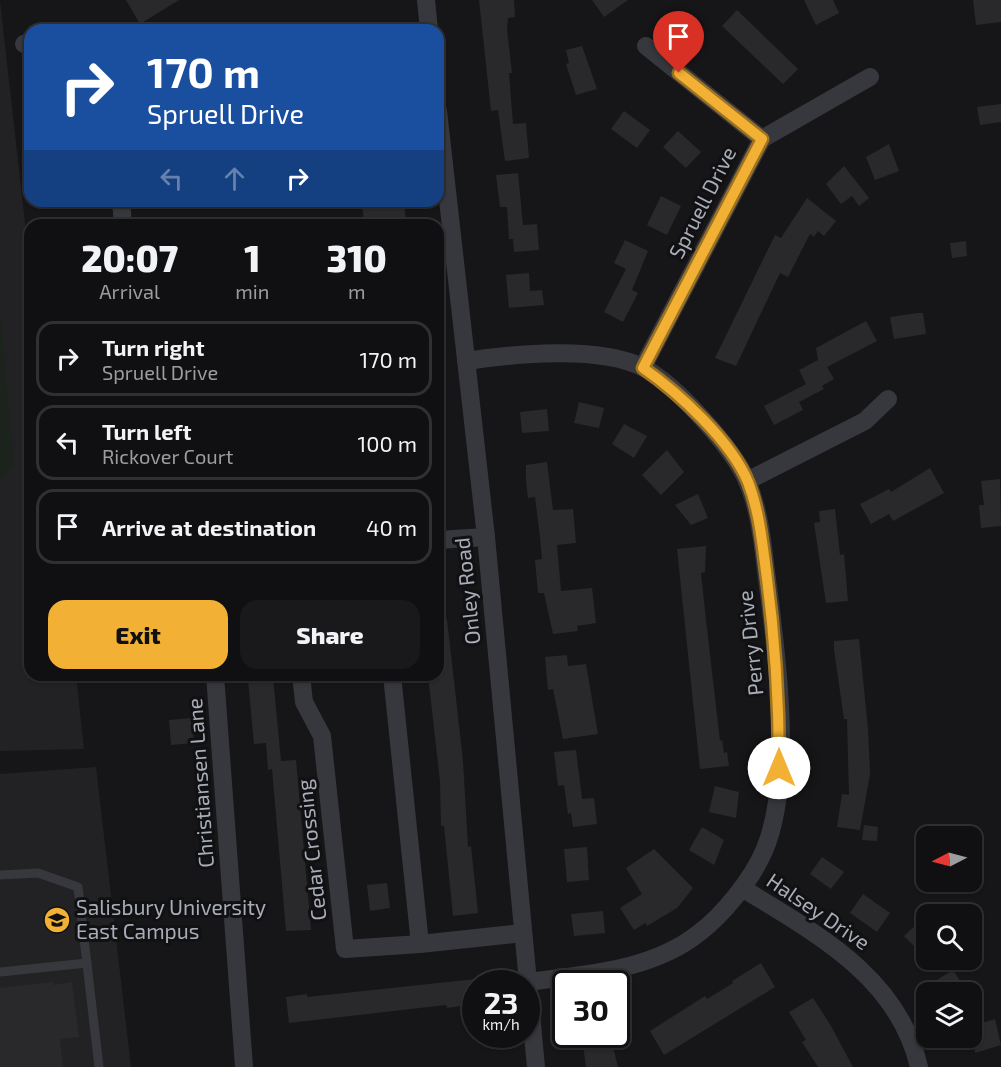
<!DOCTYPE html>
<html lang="en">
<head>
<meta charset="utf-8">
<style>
  body { margin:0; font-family:"Exo 2",sans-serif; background:#19191b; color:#f1f3f6; height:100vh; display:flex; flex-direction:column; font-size:22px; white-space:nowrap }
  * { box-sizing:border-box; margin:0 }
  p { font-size:20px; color:#9c9d9f }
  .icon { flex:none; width:33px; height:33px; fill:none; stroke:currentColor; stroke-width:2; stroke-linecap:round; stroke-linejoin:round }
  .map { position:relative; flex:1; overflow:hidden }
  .panel { position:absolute; left:24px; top:219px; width:420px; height:462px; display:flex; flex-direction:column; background:#101012; border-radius:18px; box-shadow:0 2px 4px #0004,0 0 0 2px #303032 }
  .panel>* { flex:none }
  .top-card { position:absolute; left:24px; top:24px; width:420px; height:183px; border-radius:18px; box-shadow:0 2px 4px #0004,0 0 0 2px #303032; background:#1a4fa0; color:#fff; overflow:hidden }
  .needle { width:39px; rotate:264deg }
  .fabs { position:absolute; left:916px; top:826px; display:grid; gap:12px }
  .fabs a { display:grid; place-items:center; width:66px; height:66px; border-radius:12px; background:#101012; box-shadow:0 2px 4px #0004,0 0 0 2px #303032; font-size:30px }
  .speed { position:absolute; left:462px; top:970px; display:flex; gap:12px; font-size:30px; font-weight:700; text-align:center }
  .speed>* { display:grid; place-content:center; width:78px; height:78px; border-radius:50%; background:#101012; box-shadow:0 2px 4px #0004,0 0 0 2px #303032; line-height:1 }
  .speed small { font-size:15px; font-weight:400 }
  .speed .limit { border:3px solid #111; border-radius:9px; background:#fff; color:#111 }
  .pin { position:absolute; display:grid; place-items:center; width:51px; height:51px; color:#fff; margin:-62px -26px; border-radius:50% 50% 50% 0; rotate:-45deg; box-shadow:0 0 6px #0007 }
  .pin .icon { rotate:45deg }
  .me { position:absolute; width:66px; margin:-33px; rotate:0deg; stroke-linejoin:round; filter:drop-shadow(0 0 4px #0008) }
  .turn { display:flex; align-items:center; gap:21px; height:126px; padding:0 24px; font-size:27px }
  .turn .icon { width:78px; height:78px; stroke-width:2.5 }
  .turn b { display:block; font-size:42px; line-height:51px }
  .lanes { display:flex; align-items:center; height:57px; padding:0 24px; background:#0003; justify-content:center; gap:30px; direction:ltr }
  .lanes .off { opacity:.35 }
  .eta { display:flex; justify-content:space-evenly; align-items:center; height:102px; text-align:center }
  .eta b { font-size:36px; font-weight:800; line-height:42px }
  .primary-button { display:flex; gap:12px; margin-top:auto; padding:12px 24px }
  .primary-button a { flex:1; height:69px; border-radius:18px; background:#f2b134; color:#111; font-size:24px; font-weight:800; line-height:69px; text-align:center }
  .primary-button a+a { background:#19191b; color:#f1f3f6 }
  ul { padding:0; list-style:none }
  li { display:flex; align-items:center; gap:18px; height:75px; margin:0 12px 9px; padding:0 12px; border:3px solid #303032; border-radius:18px }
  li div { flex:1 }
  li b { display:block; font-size:22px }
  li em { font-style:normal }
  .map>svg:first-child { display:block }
  .built { fill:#222225 }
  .green { fill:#1c231d }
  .building { fill:#29292c }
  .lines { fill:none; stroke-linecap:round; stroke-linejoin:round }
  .lane { stroke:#37383d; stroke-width:9 }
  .street { stroke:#37383d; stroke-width:18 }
  .route-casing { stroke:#9d7322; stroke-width:15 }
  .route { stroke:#f2b134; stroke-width:10 }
  .labels { text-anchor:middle; stroke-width:6; stroke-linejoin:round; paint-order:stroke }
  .street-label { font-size:21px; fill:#a8adb8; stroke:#111113 }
  .poi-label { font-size:21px; fill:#a8adb8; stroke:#111113; text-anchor:start }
</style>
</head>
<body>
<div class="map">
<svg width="1001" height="1067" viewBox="0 0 1001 1067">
  <rect width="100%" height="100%" fill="#161618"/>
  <!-- built -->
  <g class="built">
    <path d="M0,1L30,267V675H76L84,749L0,751Z"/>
    <path d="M96,767L131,1067H0V774Z"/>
  </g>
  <!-- green -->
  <path class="green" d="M0,311L14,466L0,480Z"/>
  <!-- building -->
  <g class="building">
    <path d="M126,0H179L140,24Z"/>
    <path d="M479,0H514L515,17L508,18L507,30L512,73H509L513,124L526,123L529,158L505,161L498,110L491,111Z"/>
    <path d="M592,0H628L604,17Z"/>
    <path d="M804,0H833L839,13L816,25Z"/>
    <path d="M973,0H1001V22L976,25Z"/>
    <path d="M737,10L798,69L783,84L722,26Z"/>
    <path d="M582,46L597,89L576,95L566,64L569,63L566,50Z"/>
    <path d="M1001,104V122L980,125L977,107Z"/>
    <path d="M624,111L650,130L637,148L611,129Z"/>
    <path d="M678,131L701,152L686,168L663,147Z"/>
    <path d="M889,144L899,171L875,180L866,157Z"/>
    <path d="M844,166L869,198L859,206L852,196L841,204L826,184Z"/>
    <path d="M518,173L523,225L537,224L539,250L514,252L513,239H509L507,207H500L496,175Z"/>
    <path d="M661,196L681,206L667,235L647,225Z"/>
    <path d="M807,198L836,221L824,236L818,231L814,237L810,234L788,277L780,273L736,366L715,358L775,235L781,238Z"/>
    <path d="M362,201H404L406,225H364Z"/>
    <path d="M625,240L648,251L632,290L638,293L623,322L604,312L626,269L614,263Z"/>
    <path d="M966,241L967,256L952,258L950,243Z"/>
    <path d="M529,273L530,291L542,290L544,305L509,308L506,275Z"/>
    <path d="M918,313H923L926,334L894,339L890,317Z"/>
    <path d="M866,321L877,341L827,367L834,379L822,386L824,389L799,402L803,410L774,425L764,406L806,384L799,370L818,360L816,348Z"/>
    <path d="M579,402L604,408L599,428L574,423Z"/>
    <path d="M547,409L549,431L522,433L520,412Z"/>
    <path d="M624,424L647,436L634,458L612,444Z"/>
    <path d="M667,450L684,472L661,495L642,475Z"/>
    <path d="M547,462L553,510L573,509L576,543L557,545L561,591L592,588L596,623L577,626L578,631L553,634L544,593H538L535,560L542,559L540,537L535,497L528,498L526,482V465Z"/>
    <path d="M930,468L944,493L893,521L889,514L871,524L860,504L889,489L891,492Z"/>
    <path d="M1000,479L1001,526L981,528L979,505H984L981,481Z"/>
    <path d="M698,494L708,518L691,525L675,505Z"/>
    <path d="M835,509L840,555L844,554L848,601L826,603L814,523L820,522L819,511Z"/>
    <path d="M706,546L705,572L701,573L706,620L720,741L722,740L724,753L727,752L729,766L700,769L677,549Z"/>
    <path d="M438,619H447L463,761L468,847L471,846L478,913L453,916L444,826H441L440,781L428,675H438Z"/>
    <path d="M859,639L868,729L870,774L860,830L837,827L842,794L849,795L847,719H844L834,650V641Z"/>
    <path d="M567,655L568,666L586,664L598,734L563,739L553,689L548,690L545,657Z"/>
    <path d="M273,677L281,761L296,760L311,930L286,931L272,769L268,770L266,743L254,744L248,680Z"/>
    <path d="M192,718L194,743L171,745L169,720Z"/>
    <path d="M576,750L582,799L594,798L597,824L573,827L571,813L568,814L564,785L558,786L554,752Z"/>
    <path d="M715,786L739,792L736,818L709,812Z"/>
    <path d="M864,825L878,827L877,841L862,840Z"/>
    <path d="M702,827L724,840L714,865L689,850Z"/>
    <path d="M587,847L589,880L567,882L564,849Z"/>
    <path d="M654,849L693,888L677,908L647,926L645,923L634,930L620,908L642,894L626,868Z"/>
    <path d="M822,857L844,872L831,889L810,874Z"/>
    <path d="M387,883L390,908L370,911L367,885Z"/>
    <path d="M863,894L890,913L877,932L850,913Z"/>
    <path d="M603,911L605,933L574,936L571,914Z"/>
    <path d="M919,922L927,929V959L904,936Z"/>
    <path d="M761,963L775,987L664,1055L650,1031L705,996L707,999L733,983L732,981Z"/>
    <path d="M953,970L968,993H941L937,986V980Z"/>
    <path d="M476,979V1004L447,1008L446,1005L289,1023L286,997L307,994V997Z"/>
    <path d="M53,982L54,985L72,982L79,1037L60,1039L63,1067H0V988Z"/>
    <path d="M813,998L831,1026L853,1067H818L802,1042L806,1040L789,1012Z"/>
    <path d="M995,1019L1001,1045L975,1053L972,1026Z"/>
    <path d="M596,1035H610L618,1067H586L582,1037Z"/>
  </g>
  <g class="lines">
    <!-- lane -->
    <g class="lane">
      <path d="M0,875L38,873L78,887L99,1067"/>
      <path d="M0,972L87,963"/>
    </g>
    <!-- street -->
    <g class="street">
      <path d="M426,0L429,30"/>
      <path d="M24,44L30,43"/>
      <path d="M646,46L762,139"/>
      <path d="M438,111L486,537L536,1067"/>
      <path d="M121,201L123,225"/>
      <path d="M466,361C513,354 600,345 644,368C676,385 733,448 747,481C760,511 763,547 767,579C777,654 794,782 764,851C752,879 723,915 699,933C651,971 586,974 528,982"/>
      <path d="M643,367L762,139L870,77"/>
      <path d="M747,481L865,421L888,399"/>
      <path d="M438,540L486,537"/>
      <path d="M215,675L244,1067"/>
      <path d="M301,675L304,702L322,736L345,949L420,944L392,675"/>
      <path d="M742,888C815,933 898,976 919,1067"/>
      <path d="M420,944L523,933"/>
    </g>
  </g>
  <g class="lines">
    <defs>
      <path id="route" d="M679,73L762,139L643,368C679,393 731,441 748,482C759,510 762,541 766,571C775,637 779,702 779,768"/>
    </defs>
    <!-- route casing -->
    <use href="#route" class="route-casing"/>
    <!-- route -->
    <use href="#route" class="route"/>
  </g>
  <!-- icons -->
  <defs>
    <symbol id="university-disc" viewBox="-11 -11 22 22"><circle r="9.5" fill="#f2b134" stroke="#111113"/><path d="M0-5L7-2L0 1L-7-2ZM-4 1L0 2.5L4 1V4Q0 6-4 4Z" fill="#111"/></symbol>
  </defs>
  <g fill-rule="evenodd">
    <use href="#university-disc" x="42" y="905" width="30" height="30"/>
  </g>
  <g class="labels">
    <!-- street labels -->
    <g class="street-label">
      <text transform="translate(703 203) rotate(-63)" y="7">Spruell Drive</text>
      <text transform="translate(468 591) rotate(-96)" y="7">Onley Road</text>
      <text transform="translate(751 643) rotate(-96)" y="7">Perry Drive</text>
      <text transform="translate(201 783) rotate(-94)" y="7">Christiansen Lane</text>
      <text transform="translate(312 850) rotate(-96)" y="7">Cedar Crossing</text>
      <text transform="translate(818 912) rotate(34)" y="7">Halsey Drive</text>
    </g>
    <!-- poi labels -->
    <g class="poi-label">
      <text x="76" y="915">Salisbury University<tspan x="76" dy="24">East Campus</tspan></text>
    </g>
  </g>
</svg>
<div class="fabs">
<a><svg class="needle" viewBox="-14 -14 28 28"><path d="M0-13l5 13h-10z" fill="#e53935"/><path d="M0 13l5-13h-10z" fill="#9c9d9f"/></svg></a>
<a><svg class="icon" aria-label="search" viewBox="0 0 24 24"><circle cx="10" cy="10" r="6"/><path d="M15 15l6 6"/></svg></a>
<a><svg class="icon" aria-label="layers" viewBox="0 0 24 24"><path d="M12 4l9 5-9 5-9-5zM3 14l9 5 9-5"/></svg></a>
</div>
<div class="speed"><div>23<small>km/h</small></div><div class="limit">30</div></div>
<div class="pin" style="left:679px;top:73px;background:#d93025"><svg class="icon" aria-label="arrive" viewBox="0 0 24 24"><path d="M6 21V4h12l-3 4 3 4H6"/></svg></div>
<svg class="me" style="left:779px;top:768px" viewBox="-20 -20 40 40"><circle r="19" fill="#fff"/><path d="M0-13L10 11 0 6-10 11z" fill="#f2b134"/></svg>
<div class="top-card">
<div class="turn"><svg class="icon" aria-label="right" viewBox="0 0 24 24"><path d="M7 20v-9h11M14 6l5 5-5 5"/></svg><div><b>170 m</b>Spruell Drive</div></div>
<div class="lanes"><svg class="icon off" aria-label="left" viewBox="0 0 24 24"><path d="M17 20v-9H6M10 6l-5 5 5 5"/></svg><svg class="icon off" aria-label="ahead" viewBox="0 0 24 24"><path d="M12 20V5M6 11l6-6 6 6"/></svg><svg class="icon" aria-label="right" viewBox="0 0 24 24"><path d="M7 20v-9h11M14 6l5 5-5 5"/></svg></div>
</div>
<section class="panel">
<div class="eta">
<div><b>20:07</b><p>Arrival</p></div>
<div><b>1</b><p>min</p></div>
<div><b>310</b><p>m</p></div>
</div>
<ul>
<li><svg class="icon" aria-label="right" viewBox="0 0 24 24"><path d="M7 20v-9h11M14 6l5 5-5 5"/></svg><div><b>Turn right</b><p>Spruell Drive</p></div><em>170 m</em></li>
<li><svg class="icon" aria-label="left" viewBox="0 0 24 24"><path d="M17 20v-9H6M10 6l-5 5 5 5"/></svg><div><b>Turn left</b><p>Rickover Court</p></div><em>100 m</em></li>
<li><svg class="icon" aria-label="arrive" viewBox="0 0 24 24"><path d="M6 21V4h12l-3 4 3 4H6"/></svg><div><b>Arrive at destination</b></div><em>40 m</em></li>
</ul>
<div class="primary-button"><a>Exit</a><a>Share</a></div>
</section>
</div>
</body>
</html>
